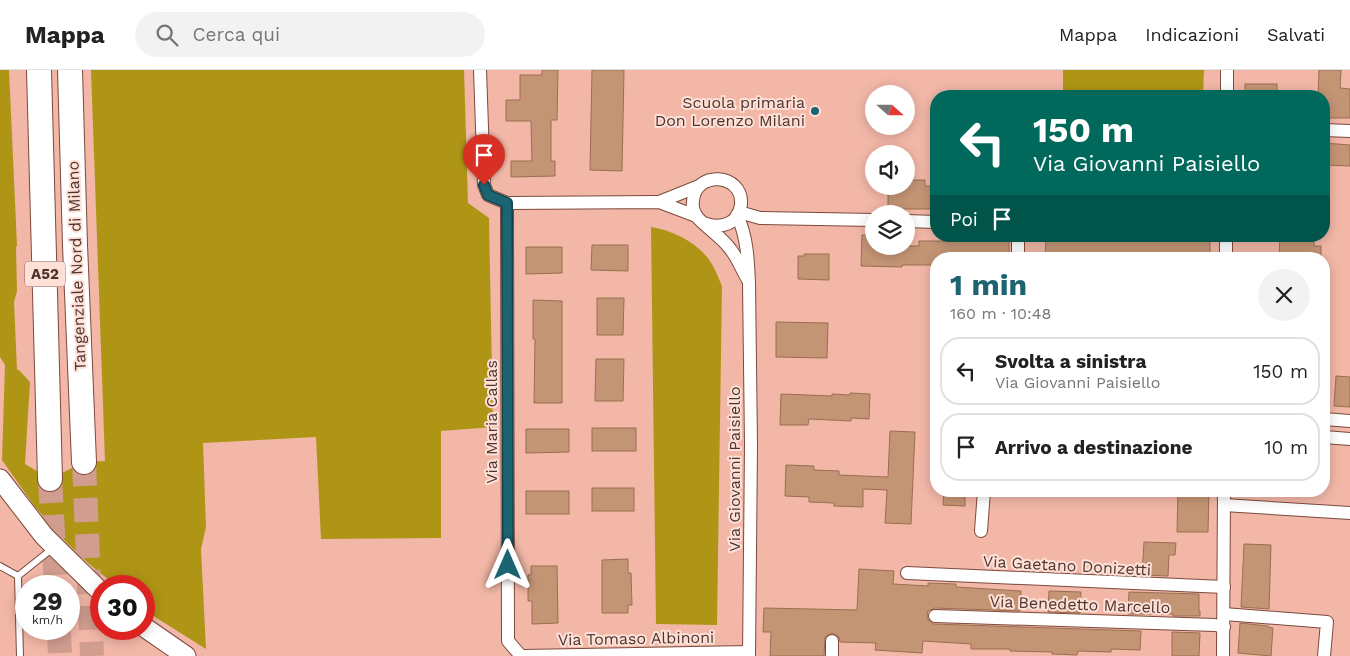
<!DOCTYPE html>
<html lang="it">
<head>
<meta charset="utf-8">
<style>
  body { margin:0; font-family:"Work Sans",sans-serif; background:#f2f2f2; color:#222; height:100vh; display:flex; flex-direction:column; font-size:19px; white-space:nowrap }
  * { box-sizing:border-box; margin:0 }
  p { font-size:16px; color:#767676 }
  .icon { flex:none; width:28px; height:28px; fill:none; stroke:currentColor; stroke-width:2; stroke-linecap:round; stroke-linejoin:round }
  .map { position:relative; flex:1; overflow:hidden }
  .panel { position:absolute; left:930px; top:182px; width:400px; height:245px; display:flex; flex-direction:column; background:#fff; border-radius:20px; box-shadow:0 2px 12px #0003 }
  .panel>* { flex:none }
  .banner { position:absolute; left:930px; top:20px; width:400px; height:152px; border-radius:20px; box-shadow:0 2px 12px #0003; background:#00695c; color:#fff; overflow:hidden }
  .needle { width:32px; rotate:111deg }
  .fabs { position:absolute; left:865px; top:15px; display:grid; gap:10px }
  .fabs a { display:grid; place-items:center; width:50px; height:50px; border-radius:50%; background:#fff; box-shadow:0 2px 12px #0003; font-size:25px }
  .speed { position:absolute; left:15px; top:505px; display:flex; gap:10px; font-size:25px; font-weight:700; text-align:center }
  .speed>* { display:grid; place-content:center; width:65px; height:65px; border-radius:50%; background:#fff; box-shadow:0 2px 12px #0003; line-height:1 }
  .speed small { font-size:12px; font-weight:400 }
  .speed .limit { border:8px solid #d22; background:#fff; color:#111 }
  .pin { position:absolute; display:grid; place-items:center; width:42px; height:42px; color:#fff; margin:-51px -21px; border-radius:50% 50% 50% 0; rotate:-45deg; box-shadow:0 0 5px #0007 }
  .pin .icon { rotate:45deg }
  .me { position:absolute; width:55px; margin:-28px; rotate:0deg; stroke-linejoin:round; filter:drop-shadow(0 0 4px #0008) }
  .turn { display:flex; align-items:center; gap:18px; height:105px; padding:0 20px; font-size:22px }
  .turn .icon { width:65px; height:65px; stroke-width:2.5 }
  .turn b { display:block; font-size:35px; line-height:42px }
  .then { display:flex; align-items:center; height:48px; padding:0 20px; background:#0003; gap:10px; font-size:19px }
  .round { display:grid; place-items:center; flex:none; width:52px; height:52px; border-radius:26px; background:#f2f2f2 }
  .summary { display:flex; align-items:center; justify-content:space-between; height:85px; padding:0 20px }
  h1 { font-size:30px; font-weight:700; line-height:38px; color:#1d6473 }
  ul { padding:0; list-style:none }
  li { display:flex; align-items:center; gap:15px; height:68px; margin:0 10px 8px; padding:0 10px; border:2px solid #e0e0e0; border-radius:20px }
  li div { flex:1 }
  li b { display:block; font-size:19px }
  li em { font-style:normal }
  header { display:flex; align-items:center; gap:30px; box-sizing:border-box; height:70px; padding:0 25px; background:#fff; border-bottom:1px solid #e0e0e0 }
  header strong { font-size:24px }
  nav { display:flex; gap:28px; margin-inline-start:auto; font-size:18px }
  .search { width:350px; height:45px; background:#f2f2f2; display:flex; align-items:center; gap:12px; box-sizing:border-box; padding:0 18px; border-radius:28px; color:#767676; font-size:19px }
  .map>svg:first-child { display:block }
  .green { fill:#af9515 }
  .building { fill:#c49575; stroke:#9a6e4f }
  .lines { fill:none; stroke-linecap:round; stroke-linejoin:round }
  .highway-tunnel { stroke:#d19d8f; stroke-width:24; stroke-dasharray:24 12; stroke-linecap:butt }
  .lane-casing { stroke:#7c4a3c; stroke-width:8 }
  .street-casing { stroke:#7c4a3c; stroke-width:14 }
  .secondary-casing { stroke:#7c4a3c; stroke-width:21 }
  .highway-casing { stroke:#7c4a3c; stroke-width:26 }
  .lane { stroke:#fff; stroke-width:6 }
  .street { stroke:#fff; stroke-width:12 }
  .secondary { stroke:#fff; stroke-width:19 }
  .highway { stroke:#fff; stroke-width:24 }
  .route-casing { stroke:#13414b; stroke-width:12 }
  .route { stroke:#1d6473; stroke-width:9 }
  .poi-dot { fill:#1d6473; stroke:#ffe0d7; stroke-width:2 }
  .labels { text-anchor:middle; stroke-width:4; stroke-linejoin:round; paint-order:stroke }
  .shield { fill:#ffe0d7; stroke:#826861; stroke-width:1 }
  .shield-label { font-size:15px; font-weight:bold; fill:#4d352f }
  .poi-label { font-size:16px; fill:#4d352f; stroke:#ffe0d7; text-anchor:end }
  .street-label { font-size:16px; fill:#4d352f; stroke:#ffe0d7 }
</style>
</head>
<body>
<header>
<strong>Mappa</strong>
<div class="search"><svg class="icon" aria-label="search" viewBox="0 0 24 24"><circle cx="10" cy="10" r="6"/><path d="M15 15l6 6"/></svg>Cerca qui</div>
<nav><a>Mappa</a><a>Indicazioni</a><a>Salvati</a></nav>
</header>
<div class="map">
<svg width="1350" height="586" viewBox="0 0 1350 586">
  <rect width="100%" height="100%" fill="#f2b7a7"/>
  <!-- green -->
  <g class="green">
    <path d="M0,0H9L17,176L16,177L17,221L14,232L17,300H19L30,312L25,394L50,409L84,392L105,391L91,0H464L468,133L489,148L493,357L441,361V468L321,469L316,367L203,373L206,457L201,479L206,579L144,540V516H113V513L89,494L66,472L35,437L2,390L5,295L0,287Z"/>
    <path d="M1063,0H1204L1203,26H1063Z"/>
    <path d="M651,157C671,160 694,171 707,187C714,195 718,207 722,216L717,555L656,554Z"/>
  </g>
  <!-- building -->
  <g class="building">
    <path d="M542,0H558L557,50H551V91H555V106L511,107V91H532L531,51H506V30H520V5H542Z"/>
    <path d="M592,0H624L622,101L590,100Z"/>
    <path d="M1319,0H1341L1340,18L1350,19V48H1324V26H1318Z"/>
    <rect x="1245" y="14" width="32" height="12"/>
    <path d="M1324,73L1350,75V96L1324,95Z"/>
    <path d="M906,110H925V116H936V139H888V116H906Z"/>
    <path d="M862,165H874V176H919V171H955V167L1009,166V189H936V195H902V197L861,196Z"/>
    <path d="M1046,166L1109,169V166H1134L1186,169V166H1210V189H1045Z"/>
    <path d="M1280,166H1314V176H1321V189H1279Z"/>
    <path d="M592,175H628V201L591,200Z"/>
    <path d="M526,177H562V203L526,204Z"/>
    <path d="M804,184H829V210L798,209V186H805Z"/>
    <path d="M597,228H624L623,265H597Z"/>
    <path d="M533,230L562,231V333H534L535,269H533Z"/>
    <path d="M776,252L828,253L827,288L776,287Z"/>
    <path d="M596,289H624L623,331H595Z"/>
    <path d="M1336,306L1350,307V337L1334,336Z"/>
    <path d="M850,323L870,324L869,349L851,348V351L809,349L808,355H780L781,324L832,326V324L850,325Z"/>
    <rect x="592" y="358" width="44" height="23"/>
    <path d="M526,359H569V382L526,383Z"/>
    <path d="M890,361L915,362L911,454L885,453L887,420L863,419V437L834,436V433L809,432V427L785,426L786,395L814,396V400L839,401V405L888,407Z"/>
    <rect x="592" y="418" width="42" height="23"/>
    <rect x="526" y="421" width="43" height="23"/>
    <path d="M944,421H965V436L943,435Z"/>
    <path d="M1178,421H1209L1208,462H1177Z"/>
    <path d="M1144,472L1176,473L1175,485H1169L1168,506L1142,505Z"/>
    <path d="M1244,474L1271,475L1269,539L1241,537Z"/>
    <path d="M628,489V503H631L632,535H628V543H602V490Z"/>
    <path d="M531,496H557L558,553L532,554V531H528V505H531Z"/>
    <path d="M859,499L894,501L893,514L928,516V513L956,514V517L1021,521L1020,541L935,538L928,541L927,546L928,550L934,554L1141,561L1140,580L1111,579V582L1078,581L1077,585L1052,584V582L1010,581V579H971V574L923,571L922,583L875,580L876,573L840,572L839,567L832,563L825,567L824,586H770L771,562H763L764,538L857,540Z"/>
    <path d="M1049,521L1081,522L1080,543L1048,542Z"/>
    <path d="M1129,522L1199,524V541H1200V546H1173V544H1128Z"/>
    <path d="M1240,553L1268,556V557L1273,558L1271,586L1238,583Z"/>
    <path d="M1172,562L1200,563L1199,586H1172Z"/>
  </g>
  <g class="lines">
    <!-- highway-tunnel -->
    <g class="highway-tunnel">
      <path d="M84,392L92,586"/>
      <path d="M50,409L56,516"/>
      <path d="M59,559L60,586"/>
    </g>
    <defs>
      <g id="lane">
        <path d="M0,496L18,506L53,478"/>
        <path d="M18,506L20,586"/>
      </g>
      <g id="street">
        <path d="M480,0L484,115L488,125L507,133L659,132L696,146"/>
        <path d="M1227,26V0"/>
        <path d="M1324,60L1350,61"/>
        <path d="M659,132L699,116"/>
        <path d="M507,133L508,571L521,586"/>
        <path d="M739,142L760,148L874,150"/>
        <path d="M737,145C747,166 748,189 749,213L751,375L749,586"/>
        <path d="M906,151L936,152"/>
        <path d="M704,153C720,159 739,155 741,134C743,103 695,100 693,131C692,137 694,143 698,148C708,159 723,168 731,180C738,189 742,200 748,210"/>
        <path d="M1018,189V166"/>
        <path d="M1226,189V166"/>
        <path d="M1324,349L1350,351"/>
        <path d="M1324,367L1350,369"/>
        <path d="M1224,435L1350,443"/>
        <path d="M981,461L984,421"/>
        <path d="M907,503L1224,517"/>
        <path d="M1224,544L1327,552L1324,586"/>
        <path d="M935,546L1215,555L1224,557"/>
        <path d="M524,586L749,582"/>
        <path d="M832,586V571"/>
        <path d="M1223,586L1224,421"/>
      </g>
      <g id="secondary">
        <path d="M0,409L44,466L101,522"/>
        <path d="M144,557L186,586"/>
      </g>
      <g id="highway">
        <path d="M39,0L50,409"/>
        <path d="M70,0L75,175L84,392"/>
      </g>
    </defs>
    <!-- lane casing -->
    <use href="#lane" class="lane-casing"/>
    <!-- street casing -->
    <use href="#street" class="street-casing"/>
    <!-- secondary casing -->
    <use href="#secondary" class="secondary-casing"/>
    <!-- highway casing -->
    <use href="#highway" class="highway-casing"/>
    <!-- lane -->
    <use href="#lane" class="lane"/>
    <!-- street -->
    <use href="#street" class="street"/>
    <!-- secondary -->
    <use href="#secondary" class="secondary"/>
    <!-- highway -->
    <use href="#highway" class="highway"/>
  </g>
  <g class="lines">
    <defs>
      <path id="route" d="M484,115L488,125L507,133L508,495"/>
    </defs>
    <!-- route casing -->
    <use href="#route" class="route-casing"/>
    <!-- route -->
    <use href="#route" class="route"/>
  </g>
  <!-- markers -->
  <circle class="poi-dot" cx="815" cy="41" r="5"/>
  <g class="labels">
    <!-- shield labels -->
    <rect class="shield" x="25" y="191.5" width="40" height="25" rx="4"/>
    <g class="shield-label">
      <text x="45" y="209">A52</text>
    </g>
    <!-- poi labels -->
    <g class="poi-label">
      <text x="805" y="38">Scuola primaria<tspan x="805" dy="18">Don Lorenzo Milani</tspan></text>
    </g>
    <!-- street labels -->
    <g class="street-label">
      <text transform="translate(76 196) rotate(-92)" y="6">Tangenziale Nord di Milano</text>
      <text transform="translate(491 352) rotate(-90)" y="6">Via Maria Callas</text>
      <text transform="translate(734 399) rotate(-90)" y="6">Via Giovanni Paisiello</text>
      <text transform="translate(1067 495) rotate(3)" y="6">Via Gaetano Donizetti</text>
      <text transform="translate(1080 534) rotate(2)" y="6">Via Benedetto Marcello</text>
      <text transform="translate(636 568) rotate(-1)" y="6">Via Tomaso Albinoni</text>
    </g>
  </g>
</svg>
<div class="fabs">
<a><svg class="needle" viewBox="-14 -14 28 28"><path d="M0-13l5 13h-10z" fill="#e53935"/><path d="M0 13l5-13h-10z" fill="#767676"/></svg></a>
<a><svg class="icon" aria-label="sound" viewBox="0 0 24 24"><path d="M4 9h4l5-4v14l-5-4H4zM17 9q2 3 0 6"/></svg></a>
<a><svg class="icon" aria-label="layers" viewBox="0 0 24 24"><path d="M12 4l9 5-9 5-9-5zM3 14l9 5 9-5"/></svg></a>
</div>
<div class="speed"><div>29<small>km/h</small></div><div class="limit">30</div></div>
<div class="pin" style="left:484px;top:115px;background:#d93025"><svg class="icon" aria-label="arrive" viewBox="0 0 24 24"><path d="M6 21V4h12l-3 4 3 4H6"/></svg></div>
<svg class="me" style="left:508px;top:495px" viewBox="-20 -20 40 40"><path d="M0-17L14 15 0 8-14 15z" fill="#1d6473" stroke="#fff" stroke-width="4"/></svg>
<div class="banner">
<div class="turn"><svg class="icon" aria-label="left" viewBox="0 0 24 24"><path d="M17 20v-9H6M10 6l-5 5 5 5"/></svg><div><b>150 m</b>Via Giovanni Paisiello</div></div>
<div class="then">Poi<svg class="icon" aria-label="arrive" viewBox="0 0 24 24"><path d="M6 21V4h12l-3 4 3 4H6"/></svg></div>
</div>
<section class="panel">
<div class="summary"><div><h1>1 min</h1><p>160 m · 10:48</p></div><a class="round"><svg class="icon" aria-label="close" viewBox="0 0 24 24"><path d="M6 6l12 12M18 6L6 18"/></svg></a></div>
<ul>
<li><svg class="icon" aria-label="left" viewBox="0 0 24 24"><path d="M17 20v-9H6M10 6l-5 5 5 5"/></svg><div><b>Svolta a sinistra</b><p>Via Giovanni Paisiello</p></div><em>150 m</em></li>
<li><svg class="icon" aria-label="arrive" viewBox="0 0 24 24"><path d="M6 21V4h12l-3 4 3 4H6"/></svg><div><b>Arrivo a destinazione</b></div><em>10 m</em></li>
</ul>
</section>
</div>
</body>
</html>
